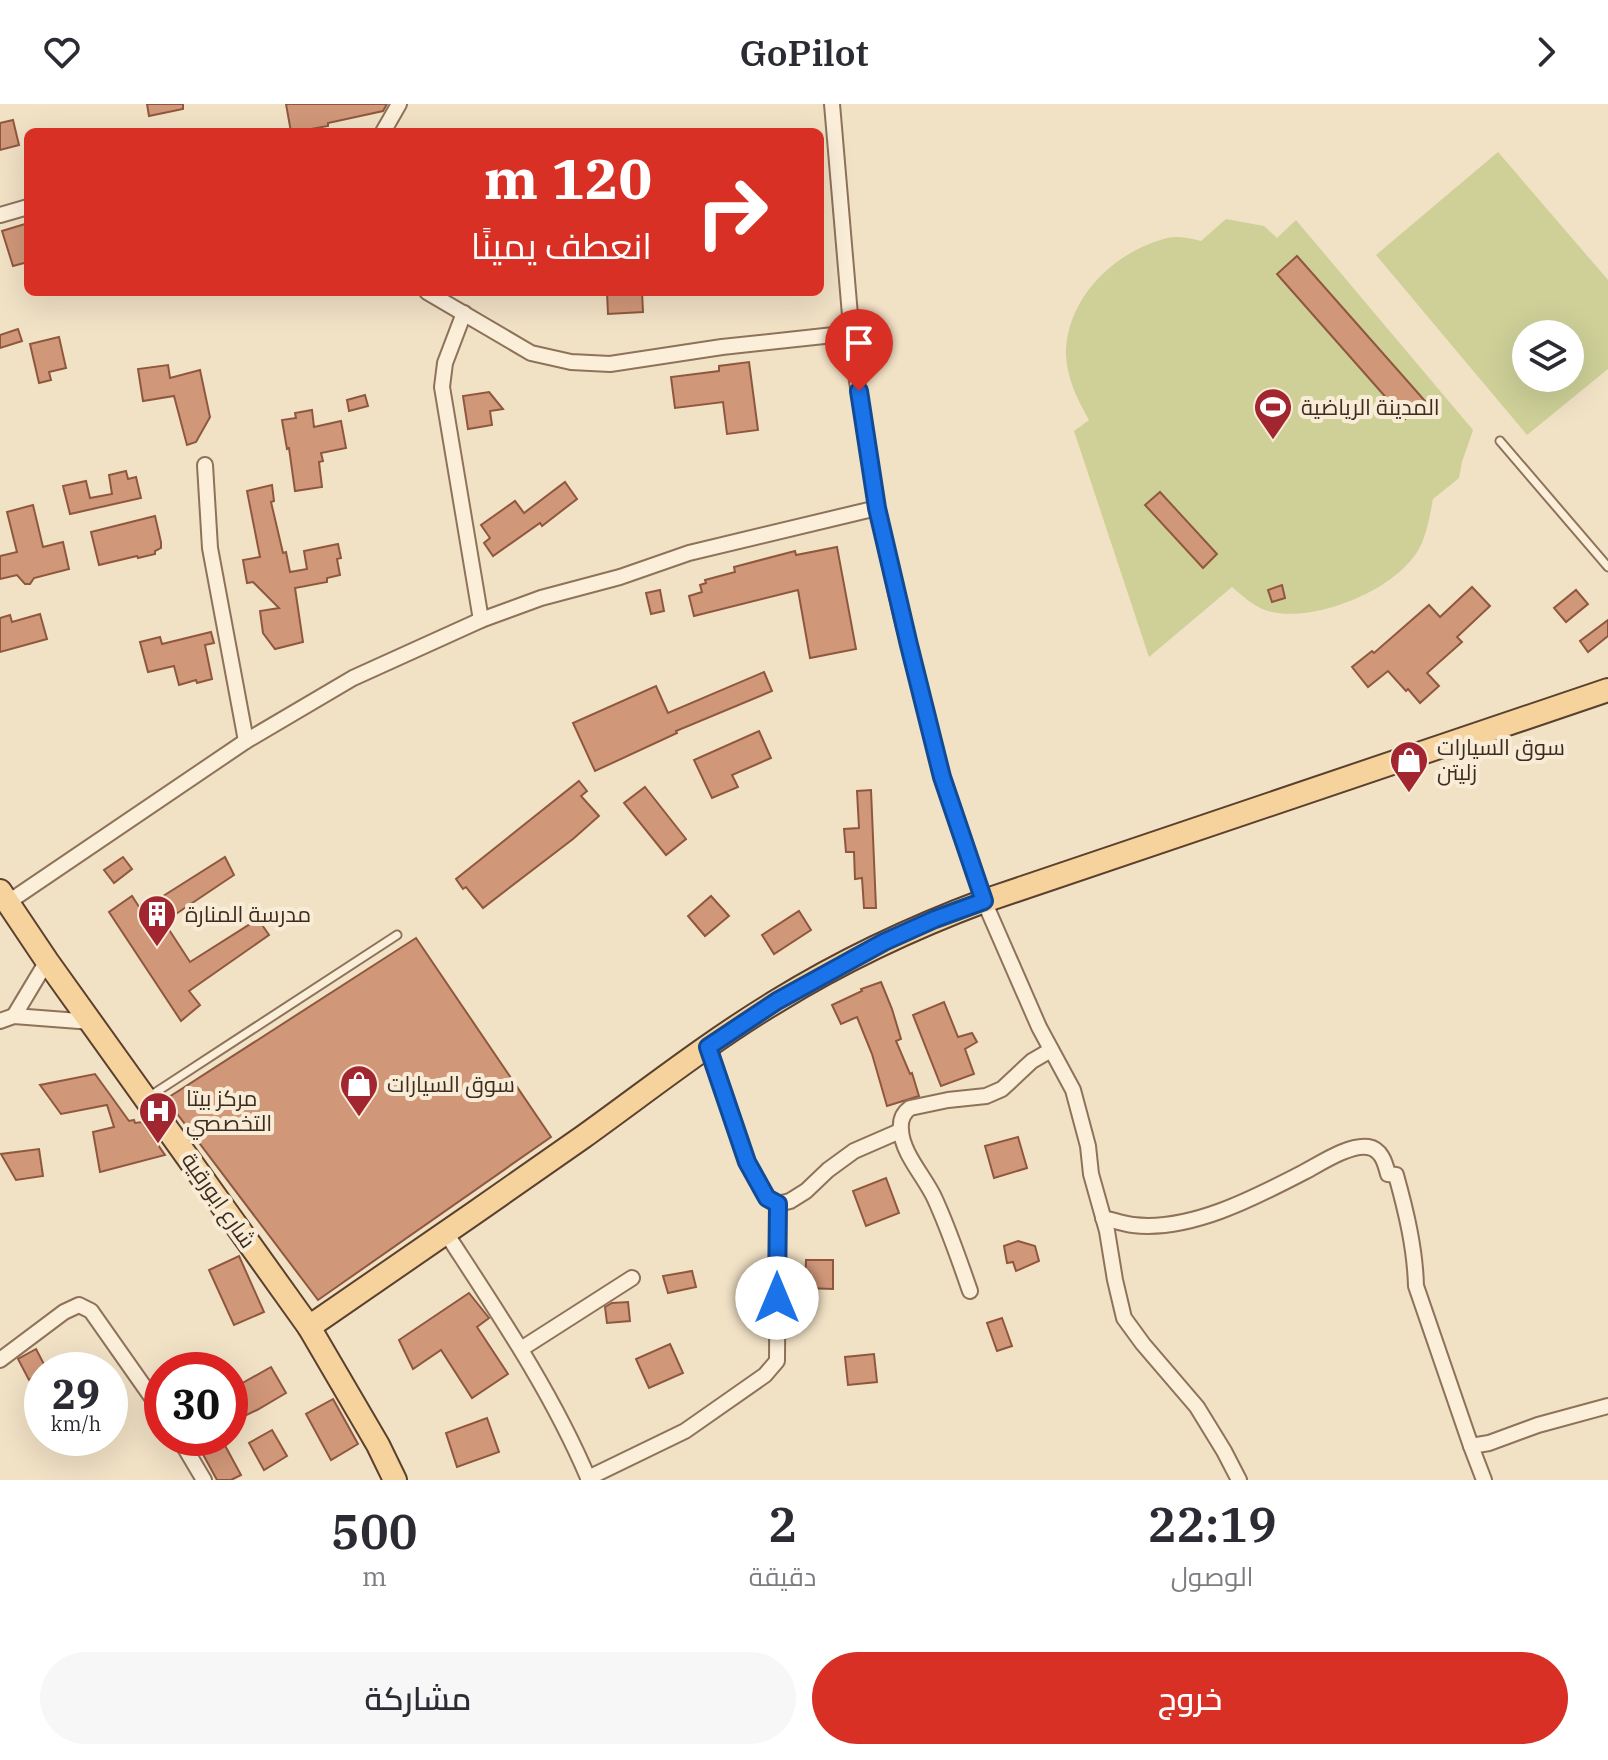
<!DOCTYPE html>
<html lang="ar">
<head>
<meta charset="utf-8">
<style>
  body { margin:0; font-family:"IBM Plex Serif",Cairo,serif; background:#f7f7f7; color:#2b2b33; direction:rtl; height:100vh; display:flex; flex-direction:column; font-size:30px; white-space:nowrap }
  * { box-sizing:border-box; margin:0 }
  p { font-size:26px; color:#7c7c81 }
  .icon { flex:none; width:44px; height:44px; fill:none; stroke:currentColor; stroke-width:2; stroke-linecap:round; stroke-linejoin:round }
  .map { position:relative; height:1376px; overflow:hidden; direction:ltr }
  .details { display:flex; flex-direction:column; background:#fff; flex:1 }
  .details>* { flex:none }
  .top-card { position:absolute; left:24px; top:24px; width:800px; height:168px; border-radius:12px; box-shadow:0 8px 32px #0002; direction:rtl; background:#d93025; color:#fff; overflow:hidden }
  .tools { position:absolute; left:1512px; top:216px; display:grid; gap:16px }
  .tools a { display:grid; place-items:center; width:72px; height:72px; border-radius:50%; background:#fff; box-shadow:0 8px 32px #0002; font-size:40px }
  .speed { position:absolute; left:24px; top:1248px; display:flex; gap:16px; font-size:40px; font-weight:700; text-align:center }
  .speed>* { display:grid; place-content:center; width:104px; height:104px; border-radius:50%; background:#fff; box-shadow:0 8px 32px #0002; line-height:1 }
  .speed small { font-size:20px; font-weight:400 }
  .speed .limit { border:12px solid #d22; background:#fff; color:#111 }
  .pin { position:absolute; display:grid; place-items:center; width:68px; height:68px; color:#fff; margin:-82px -34px; border-radius:50% 50% 50% 0; rotate:-45deg; box-shadow:0 0 8px #0007 }
  .pin .icon { rotate:45deg }
  .me { position:absolute; width:88px; margin:-44px; rotate:0deg; stroke-linejoin:round; filter:drop-shadow(0 0 6px #0008) }
  .turn { display:flex; align-items:center; gap:28px; height:168px; padding:0 40px; font-size:36px }
  .turn .icon { width:104px; height:104px; stroke-width:2.5 }
  .turn b { display:block; font-size:56px; line-height:68px }
  .eta { display:flex; justify-content:space-evenly; align-items:center; height:136px; text-align:center }
  .eta b { font-size:48px; font-weight:600; line-height:56px }
  .button { display:flex; gap:16px; margin-top:auto; padding:16px 40px }
  .button a { flex:1; height:92px; border-radius:48px; background:#d93025; color:#fff; font-size:32px; font-weight:600; line-height:92px; text-align:center }
  .button a+a { background:#f7f7f7; color:#2b2b33 }
  header { display:flex; justify-content:space-between; align-items:center; height:104px; padding:0 40px; background:#fff; font-size:36px; font-weight:600 }
  .map>svg:first-child { display:block }
  .green { fill:#ced098; fill-rule:evenodd }
  .building { fill:#d19779; stroke:#8f583e; stroke-width:2 }
  .lines { fill:none; stroke-linecap:round; stroke-linejoin:round }
  .lane-casing { stroke:#8e725a; stroke-width:11 }
  .street-casing { stroke:#8e725a; stroke-width:18 }
  .primary-casing { stroke:#5c402e; stroke-width:26 }
  .lane { stroke:#fbefda; stroke-width:7 }
  .street { stroke:#fbefda; stroke-width:14 }
  .primary { stroke:#f6d39c; stroke-width:22 }
  .route-casing { stroke:#114b97; stroke-width:20 }
  .route { stroke:#1a73e8; stroke-width:14 }
  .labels { text-anchor:middle; stroke-width:8; stroke-linejoin:round; paint-order:stroke }
  .poi-label { font-size:22px; fill:#3d2b1f; stroke:#f8ecd6; text-anchor:start }
  .street-label { font-size:22px; fill:#3d2b1f; stroke:#f8ecd6 }
</style>
</head>
<body>
<header><svg class="icon" aria-label="forward" viewBox="0 0 24 24"><path d="M9 5l7 7-7 7"/></svg>GoPilot<svg class="icon" aria-label="heart" viewBox="0 0 24 24"><path d="M12 20l-8-8c-3-5 5-10 8-4 3-6 11-1 8 4z"/></svg></header>
<div class="map">
<svg width="1608" height="1376" viewBox="0 0 1608 1376">
  <rect width="100%" height="100%" fill="#f1e1c5"/>
  <!-- green -->
  <g class="green">
    <path d="M1498,48L1608,176V265L1527,331L1376,151ZM1526,230H1570V274H1526Z"/>
    <path d="M1226,115L1264,122L1277,134L1296,116L1473,326L1462,358L1459,374L1433,395C1430,411 1427,429 1420,443C1398,486 1313,520 1268,507C1254,503 1243,492 1232,483L1149,553L1074,327L1089,316C1077,295 1065,271 1066,245C1069,200 1101,163 1140,144C1151,139 1165,133 1176,133C1184,133 1193,135 1201,137Z"/>
  </g>
  <!-- building -->
  <g class="building">
    <path d="M147,0H183V5L149,12Z"/>
    <path d="M286,0H387L383,7L328,19V22L294,28H291Z"/>
    <path d="M13,16L19,41L0,46V19Z"/>
    <path d="M28,119V158L13,162L2,127Z"/>
    <path d="M1297,152L1425,297L1405,315L1277,170Z"/>
    <path d="M607,188H642L643,208L608,210Z"/>
    <path d="M18,225L22,237L0,244V231Z"/>
    <path d="M59,233L66,264L49,268L51,276L39,279L30,240Z"/>
    <path d="M749,258L758,326L727,330L723,298L675,304L671,273L719,267V262Z"/>
    <path d="M168,261L170,274L200,266L210,313L196,338L187,341L174,292L143,297L138,265Z"/>
    <path d="M489,288L503,305L490,307L492,321L468,325L463,292Z"/>
    <path d="M365,291L368,302L349,307L347,296Z"/>
    <path d="M312,306L314,323L341,317L346,344L321,349L323,357L319,358L322,383L295,387L289,344L287,345L282,316L296,314L295,309Z"/>
    <path d="M126,367L128,375L136,373L141,394L70,410L63,382L86,377L90,394L112,390L109,371Z"/>
    <path d="M565,378L577,395L542,422L540,419L493,452L484,439L490,434L481,421L515,397L524,409Z"/>
    <path d="M272,381L274,397L271,398L283,449L286,448L290,468L307,465L304,447L338,440L341,454L337,455L340,471L327,474V478L295,484L303,538L275,545L263,529L260,507L279,504L253,478L247,479L243,456L260,453L247,387Z"/>
    <path d="M1160,388L1217,450L1203,464L1145,401Z"/>
    <path d="M33,401L43,443L63,438L69,465L34,474L30,480H25L17,471L0,475V452L17,448L7,408Z"/>
    <path d="M155,412L161,438V444L155,447V450L138,454L137,452L99,461L91,428Z"/>
    <path d="M837,443L856,545L810,554L798,486L694,512L689,492L702,488L700,481L706,479L705,476L735,468L734,463L795,447L796,451Z"/>
    <path d="M1282,481L1285,494L1272,498L1268,486Z"/>
    <path d="M1472,483L1490,502L1457,533L1462,538L1427,569L1439,582L1420,599L1408,585L1406,587L1388,567L1368,583L1352,563L1372,547L1374,549L1429,501L1440,513Z"/>
    <path d="M660,486L664,507L651,510L646,489Z"/>
    <path d="M1576,486L1588,500L1566,518L1554,504Z"/>
    <path d="M40,510L47,535L0,548V514L10,511L12,518Z"/>
    <path d="M1608,516V532L1588,548L1580,537Z"/>
    <path d="M211,528L214,539L205,541L212,575L197,579L196,576L179,581L174,562L148,568L140,538L160,533L162,540Z"/>
    <path d="M764,568L772,587L676,627L677,629L595,667L573,619L656,582L668,609Z"/>
    <path d="M759,627L771,654L732,671L738,683L712,694L694,656Z"/>
    <path d="M579,677L587,687L581,692L599,712L573,735L483,804L466,783L463,785L456,775Z"/>
    <path d="M645,683L686,735L666,751L624,699Z"/>
    <path d="M871,686L876,804H864L862,774L855,775L854,748H846L844,725L859,724L857,687Z"/>
    <path d="M123,753L132,765L114,779L104,766Z"/>
    <path d="M225,753L234,771L164,818L190,858L258,815L269,831L189,887L200,901L181,917L109,808L132,792L141,806Z"/>
    <path d="M711,792L729,812L705,832L688,812Z"/>
    <path d="M799,807L811,826L774,850L762,831Z"/>
    <path d="M416,834L551,1033L318,1196L166,995Z"/>
    <path d="M881,878L892,905L901,935L896,937L910,970L912,969L919,992L887,1002L872,950L857,913L841,920L832,901L862,887L861,885Z"/>
    <path d="M944,898L958,933L972,929L977,938L965,945L974,970L941,982L913,911Z"/>
    <path d="M95,970L129,1017L134,1016L135,1019L142,1018L165,1051L100,1068L93,1028L114,1023L107,1001L61,1010L40,981Z"/>
    <path d="M1018,1033L1027,1064L994,1074L985,1042Z"/>
    <path d="M39,1045L43,1072L16,1076L1,1050Z"/>
    <path d="M886,1074L899,1109L866,1122L853,1087Z"/>
    <path d="M1018,1137L1035,1142L1039,1157L1016,1167L1013,1158L1007,1159L1004,1142Z"/>
    <path d="M239,1152L264,1208L234,1221L209,1166Z"/>
    <path d="M806,1156H833V1185L805,1184Z"/>
    <path d="M692,1167L696,1183L668,1189L663,1172Z"/>
    <path d="M469,1189L489,1214L477,1223L508,1270L472,1294L441,1246L413,1265L399,1236Z"/>
    <path d="M628,1198L630,1217L607,1219L605,1203L612,1199Z"/>
    <path d="M1002,1214L1012,1242L997,1247L987,1219Z"/>
    <path d="M670,1240L683,1269L649,1284L636,1255Z"/>
    <path d="M36,1245L47,1266H42V1269L29,1276L18,1255Z"/>
    <path d="M874,1250L877,1278L848,1281L845,1253Z"/>
    <path d="M271,1263L286,1289L257,1306L230,1319V1286Z"/>
    <path d="M333,1295L358,1340L331,1356L306,1310Z"/>
    <path d="M487,1314L499,1348L457,1363L446,1329Z"/>
    <path d="M272,1326L287,1352L264,1366L249,1339Z"/>
    <path d="M194,1334H221L241,1371L231,1376H217Z"/>
  </g>
  <g class="lines">
    <defs>
      <g id="lane">
        <path d="M1500,337L1608,463"/>
        <path d="M147,994L397,831"/>
      </g>
      <g id="street">
        <path d="M832,0L854,258L877,404L902,515L942,673L984,797L1039,923L1073,986L1088,1042L1091,1070L1107,1127L1115,1176L1124,1214L1143,1240L1197,1303L1224,1347L1239,1376"/>
        <path d="M383,28L399,0"/>
        <path d="M0,111L28,103"/>
        <path d="M427,188L531,249L571,258L610,260L722,243L852,229"/>
        <path d="M464,209L445,259L442,283L481,516"/>
        <path d="M205,361L210,444L246,637"/>
        <path d="M7,799L246,637L353,574L481,516L541,494L620,473L689,449L877,404"/>
        <path d="M14,912L47,857"/>
        <path d="M0,917L14,912L92,918"/>
        <path d="M708,943L747,1058L767,1094L778,1100L790,1097L806,1087L828,1066L854,1047L900,1027"/>
        <path d="M1103,1114C1113,1116 1123,1120 1133,1121C1190,1128 1256,1093 1306,1067C1321,1059 1350,1040 1368,1043C1381,1045 1385,1058 1388,1070L1396,1071C1406,1107 1415,1144 1416,1182L1471,1342L1489,1339L1538,1321L1608,1302"/>
        <path d="M446,1129C498,1209 552,1288 589,1376"/>
        <path d="M970,1187C959,1155 948,1123 934,1093C924,1072 902,1049 901,1026C900,1017 903,1009 910,1004L948,996L986,992L1002,985L1032,957L1051,946"/>
        <path d="M521,1245L632,1174"/>
        <path d="M0,1256L64,1208L79,1201L91,1207L162,1308"/>
        <path d="M179,1334L204,1376"/>
        <path d="M1471,1342L1484,1376"/>
        <path d="M588,1374L685,1327L765,1271L777,1257L778,1100"/>
      </g>
      <g id="primary">
        <path d="M0,787L47,857L309,1223L378,1341L395,1376"/>
        <path d="M309,1223C401,1160 492,1097 583,1033C647,987 709,938 777,897C842,857 912,824 984,797L1608,586"/>
      </g>
    </defs>
    <!-- lane casing -->
    <use href="#lane" class="lane-casing"/>
    <!-- street casing -->
    <use href="#street" class="street-casing"/>
    <!-- primary casing -->
    <use href="#primary" class="primary-casing"/>
    <!-- lane -->
    <use href="#lane" class="lane"/>
    <!-- street -->
    <use href="#street" class="street"/>
    <!-- primary -->
    <use href="#primary" class="primary"/>
  </g>
  <g class="lines">
    <defs>
      <path id="route" d="M777,1194L778,1100L767,1094L747,1058L708,943L777,897L884,838L935,815L984,797L942,673L909,541L877,404L859,287"/>
    </defs>
    <!-- route casing -->
    <use href="#route" class="route-casing"/>
    <!-- route -->
    <use href="#route" class="route"/>
  </g>
  <!-- icons -->
  <defs>
    <symbol id="stadium-pin" viewBox="-11 -11 22 30"><path d="M0 17L-7.5 6A9.5 9.5 0 1 1 7.5 6Z" fill="#a12630" stroke="#f8ecd6"/><path d="M0-5a6.5 5 0 1 0 0 10a6.5 5 0 1 0 0-10ZM-3.5-1.8h7v3.6h-7Z" fill="#fff"/></symbol>
    <symbol id="shop-pin" viewBox="-11 -11 22 30"><path d="M0 17L-7.5 6A9.5 9.5 0 1 1 7.5 6Z" fill="#a12630" stroke="#f8ecd6"/><path d="M-5-2.5h2.3a2.7 3.5 0 0 1 5.4 0H5L5.5 6h-11ZM-1.5-2.5h3a1.5 2.3 0 0 0-3 0Z" fill="#fff"/></symbol>
    <symbol id="building-pin" viewBox="-11 -11 22 30"><path d="M0 17L-7.5 6A9.5 9.5 0 1 1 7.5 6Z" fill="#a12630" stroke="#f8ecd6"/><path d="M-4-6H4V6H1V3H-1V6H-4ZM-2.5-4.3h1.7v1.8h-1.7ZM.8-4.3h1.7v1.8H.8ZM-2.5-1h1.7V.8h-1.7ZM.8-1h1.7V.8H.8Z" fill="#fff"/></symbol>
    <symbol id="hospital-pin" viewBox="-11 -11 22 30"><path d="M0 17L-7.5 6A9.5 9.5 0 1 1 7.5 6Z" fill="#a12630" stroke="#f8ecd6"/><path d="M-5-5h3v3.5h4V-5h3V5h-3V1.5h-4V5h-3Z" fill="#fff"/></symbol>
  </defs>
  <g fill-rule="evenodd">
    <use href="#stadium-pin" x="1251" y="281" width="44" height="60"/>
    <use href="#shop-pin" x="1387" y="634" width="44" height="60"/>
    <use href="#building-pin" x="135" y="788" width="44" height="60"/>
    <use href="#shop-pin" x="337" y="958" width="44" height="60"/>
    <use href="#hospital-pin" x="136" y="985" width="44" height="60"/>
  </g>
  <g class="labels">
    <!-- poi labels -->
    <g class="poi-label">
      <text x="1301" y="311">المدينة الرياضية</text>
      <text x="1437" y="651">سوق السيارات<tspan x="1437" dy="25">زليتن</tspan></text>
      <text x="185" y="818">مدرسة المنارة</text>
      <text x="387" y="988">سوق السيارات</text>
      <text x="186" y="1002">مركز بيتا<tspan x="186" dy="25">التخصصي</tspan></text>
    </g>
    <!-- street labels -->
    <g class="street-label">
      <text transform="translate(219 1096) rotate(55)" y="8">شارع ابورقية</text>
    </g>
  </g>
</svg>
<div class="tools">
<a><svg class="icon" aria-label="layers" viewBox="0 0 24 24"><path d="M12 4l9 5-9 5-9-5zM3 14l9 5 9-5"/></svg></a>
</div>
<div class="speed"><div>29<small>km/h</small></div><div class="limit">30</div></div>
<div class="pin" style="left:859px;top:287px;background:#d93025"><svg class="icon" aria-label="arrive" viewBox="0 0 24 24"><path d="M6 21V4h12l-3 4 3 4H6"/></svg></div>
<svg class="me" style="left:777px;top:1194px" viewBox="-20 -20 40 40"><circle r="19" fill="#fff"/><path d="M0-13L10 11 0 6-10 11z" fill="#1a73e8"/></svg>
<div class="top-card">
<div class="turn"><svg class="icon" aria-label="right" viewBox="0 0 24 24"><path d="M7 20v-9h11M14 6l5 5-5 5"/></svg><div><b>120 m</b>انعطف يمينًا</div></div>
</div>
</div>
<section class="details">
<div class="eta">
<div><b>22:19</b><p>الوصول</p></div>
<div><b>2</b><p>دقيقة</p></div>
<div><b>500</b><p>m</p></div>
</div>
<div class="button"><a>خروج</a><a>مشاركة</a></div>
</section>
</body>
</html>
